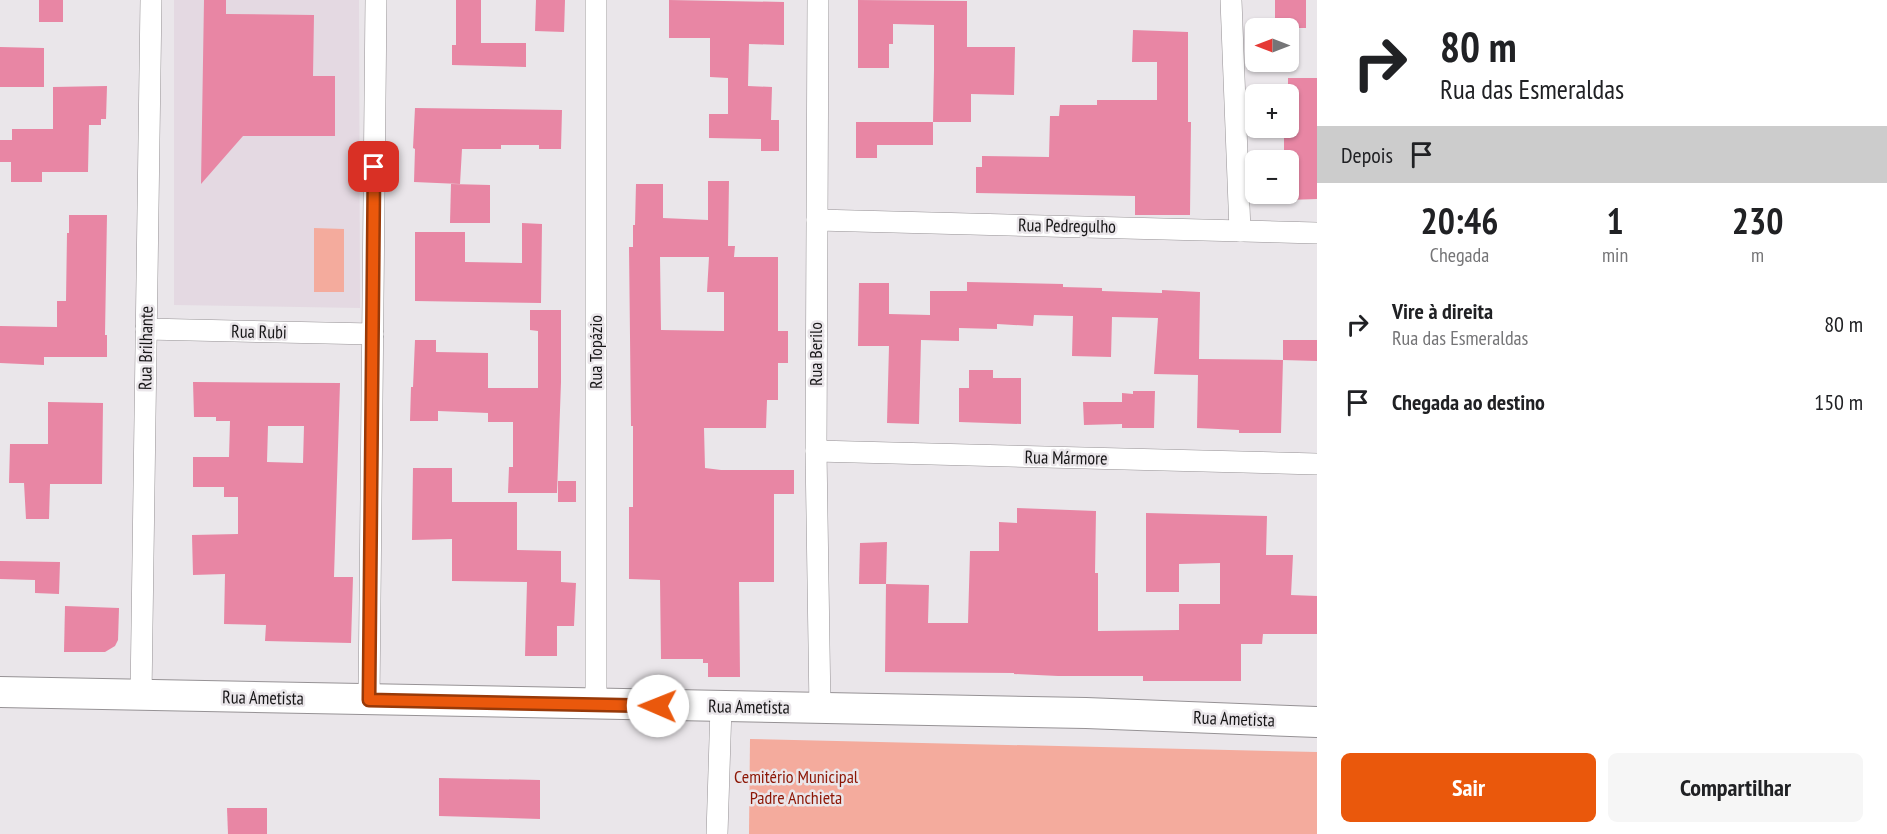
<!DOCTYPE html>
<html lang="pt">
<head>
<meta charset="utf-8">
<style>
  body { margin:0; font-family:"PT Sans Narrow",sans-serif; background:#f6f6f6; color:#202124; height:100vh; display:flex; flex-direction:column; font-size:22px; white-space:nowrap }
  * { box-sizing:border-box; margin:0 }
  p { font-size:20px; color:#757577 }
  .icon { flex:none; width:33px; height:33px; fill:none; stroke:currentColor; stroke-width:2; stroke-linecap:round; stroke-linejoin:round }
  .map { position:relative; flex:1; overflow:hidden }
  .details { display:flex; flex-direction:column; background:#fff; width:570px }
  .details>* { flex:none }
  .hud { background:#fff; color:#202124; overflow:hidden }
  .needle { width:39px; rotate:270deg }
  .fabs { position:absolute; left:1245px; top:18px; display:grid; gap:12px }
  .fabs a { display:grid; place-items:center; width:54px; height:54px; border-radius:9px; background:#fff; box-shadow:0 2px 4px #0004; font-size:30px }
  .pin { position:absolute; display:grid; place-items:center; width:51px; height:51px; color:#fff; margin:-26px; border-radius:12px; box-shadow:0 3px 9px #0006 }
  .me { position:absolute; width:66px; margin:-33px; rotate:271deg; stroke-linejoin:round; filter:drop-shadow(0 0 4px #0008) }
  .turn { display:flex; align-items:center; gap:21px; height:126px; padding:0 24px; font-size:27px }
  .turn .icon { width:78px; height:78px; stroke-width:2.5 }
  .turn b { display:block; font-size:42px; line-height:51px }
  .then { display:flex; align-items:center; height:57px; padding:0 24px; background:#0003; gap:12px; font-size:22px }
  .eta { display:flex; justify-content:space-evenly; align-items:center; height:102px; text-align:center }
  .eta b { font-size:36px; font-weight:700; line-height:42px }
  .action { display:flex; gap:12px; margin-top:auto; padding:12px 24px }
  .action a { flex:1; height:69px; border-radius:9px; background:#ea580c; color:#fff; font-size:24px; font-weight:700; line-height:69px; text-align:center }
  .action a+a { background:#f6f6f6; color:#202124 }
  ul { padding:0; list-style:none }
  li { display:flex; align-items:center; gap:18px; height:78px; padding:0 24px }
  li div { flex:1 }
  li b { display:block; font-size:22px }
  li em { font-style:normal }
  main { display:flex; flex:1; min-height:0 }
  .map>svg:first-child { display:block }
  .built { fill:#e4d9e2 }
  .green { fill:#f4ab9d }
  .building { fill:#e886a4; fill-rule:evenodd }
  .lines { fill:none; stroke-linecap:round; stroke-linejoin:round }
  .street-casing { stroke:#969295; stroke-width:22 }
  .secondary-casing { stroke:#969295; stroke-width:32 }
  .street { stroke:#fff; stroke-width:21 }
  .secondary { stroke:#fff; stroke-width:30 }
  .route-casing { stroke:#983908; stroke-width:15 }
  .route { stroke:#ea580c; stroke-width:10 }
  .labels { text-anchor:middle; stroke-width:5; stroke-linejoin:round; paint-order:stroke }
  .street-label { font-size:18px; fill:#171617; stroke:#eae6ea }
  .park-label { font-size:18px; fill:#8c1605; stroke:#eae6ea }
</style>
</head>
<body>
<main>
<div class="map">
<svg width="1317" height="834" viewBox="0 0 1317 834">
  <rect width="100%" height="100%" fill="#eae6ea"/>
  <!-- built -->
  <path class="built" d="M174,0H359L360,308L174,305Z"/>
  <!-- green -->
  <g class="green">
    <path d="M314,228L344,229V292H314Z"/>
    <path d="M750,739L1317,752V834H749Z"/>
  </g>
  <!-- building -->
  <g class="building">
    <rect x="39" y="0" width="24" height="22"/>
    <path d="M204,0H226V14L314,15L313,76H335V136H243L201,184Z"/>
    <path d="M456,0H481V43H526V67L452,65V45H456Z"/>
    <path d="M536,0H565L564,32L535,31Z"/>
    <path d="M669,0L784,2V45L749,44L748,86L772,87L771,120H779V151H761V139L709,138V114H728V78L710,77V38H669Z"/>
    <path d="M858,0L967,1V47H1015L1014,95L971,94V122H933V145H877V158H856V122H933L934,70V25L893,24V44H889V68H858Z"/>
    <rect x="1275" y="0" width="31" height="28"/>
    <path d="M1133,30L1188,32V122H1191L1190,215H1135V196L976,193V167H982V156L1049,157L1050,116H1059L1060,105H1097V100H1157V62H1132Z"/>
    <path d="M0,47L44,48V87H0Z"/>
    <path d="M1288,78H1317V199L1288,200V160H1284V136H1288Z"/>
    <path d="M107,86L106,119H101V125H89L88,172H42V182H11V162H0V140H12V129H53V87Z"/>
    <path d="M415,108L562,110L561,149H539V145H501V149H462L460,184L414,182L415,149L413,148Z"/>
    <path d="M708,181H729L728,246H735L734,257H778V331H788V363H778V400H767L766,428H704L705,468L721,470H794V494H774V582H739L740,677H708V663H703V659H661L660,580L629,579V507H633V426H631L629,247H633V225H635L636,184H663V218L708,220ZM660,257H709L707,292H724V331L661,330Z"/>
    <path d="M451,184L490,185V223H450Z"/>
    <path d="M69,215H107L105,335H107V357H44V365L0,363V326L57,327V301H66L67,233H69Z"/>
    <path d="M522,223L542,224L541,303L415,301V232H465V262L522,263Z"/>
    <path d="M967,282L1063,284V287L1102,288V291L1162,293V290L1200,292L1199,359L1283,360V340H1317V361L1283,360L1281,433H1239V430L1197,428L1198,375L1154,374L1158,318L1112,317L1111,357L1072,356L1073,316L1034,315L1033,326L997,324V329L959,328V341L921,340L919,424L887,423L889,346H858L859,283H889V314L930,315V291H967Z"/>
    <path d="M530,310H561V382L557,493H508L509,467H513V422H488V413L438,411V421H410L411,387H413L415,340H436V352L488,353V388H538V331L530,330Z"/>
    <path d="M969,370H993V378H1021V424L959,422V388H969Z"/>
    <path d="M193,382L340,383L334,577H353L351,643L265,641L266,625L224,624L225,574L193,575L192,535L238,534V497H224V487H193V457H229L230,421H216V417H194ZM268,426H304L303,463L267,462Z"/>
    <path d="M1133,391H1155L1154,428H1122V424L1084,425L1083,402H1122V393L1133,394Z"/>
    <path d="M48,402L103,403L102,484H50L49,519H26L24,483H9L10,444H48Z"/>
    <path d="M413,468H452V502H517V550L561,551V582L576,583L574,626H557V656H525L527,582L452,581V539L412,540Z"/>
    <rect x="558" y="481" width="18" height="21"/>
    <path d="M1017,508L1096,511L1095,573H1098V631L1179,630V604H1220V563L1179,564V592H1146V513L1267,516L1266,555H1293L1291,595L1317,596V634H1263L1262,644H1241V681H1143V676H1058L1014,674V673L885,672L886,584L929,585L928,623H968L970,551H999V522L1017,523Z"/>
    <path d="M887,542L886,584H859L860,543Z"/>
    <path d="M0,561L60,562L59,594L35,593V580L0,579Z"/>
    <path d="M65,606L119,608L118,640L115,646L105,652H64Z"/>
    <path d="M439,778L540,780V819L439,816Z"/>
    <path d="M227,808H267V834H228Z"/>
  </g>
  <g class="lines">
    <defs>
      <g id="street">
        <path d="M818,0L816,451L820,709"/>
        <path d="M1231,0L1240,231"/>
        <path d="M817,220L1317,233"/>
        <path d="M146,329L373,334"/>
        <path d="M816,451L1317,464"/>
        <path d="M141,696L151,0"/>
        <path d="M369,700L376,0"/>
        <path d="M596,704V0"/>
        <path d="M717,834L721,707"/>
      </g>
      <path id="secondary" d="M0,692L1086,713L1317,722"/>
    </defs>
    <!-- street casing -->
    <use href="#street" class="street-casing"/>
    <!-- secondary casing -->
    <use href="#secondary" class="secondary-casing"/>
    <!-- street -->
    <use href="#street" class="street"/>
    <!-- secondary -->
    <use href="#secondary" class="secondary"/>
  </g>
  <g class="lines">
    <defs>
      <path id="route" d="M374,167L369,700L658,706"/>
    </defs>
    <!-- route casing -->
    <use href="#route" class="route-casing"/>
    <!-- route -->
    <use href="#route" class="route"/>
  </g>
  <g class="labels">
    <!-- street labels -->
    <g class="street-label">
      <text transform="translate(1067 226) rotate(1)" y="6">Rua Pedregulho</text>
      <text transform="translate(259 332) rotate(1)" y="6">Rua Rubi</text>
      <text transform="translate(146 348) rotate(-89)" y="6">Rua Brilhante</text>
      <text transform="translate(596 352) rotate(-90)" y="6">Rua Topázio</text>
      <text transform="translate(816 354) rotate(-90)" y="6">Rua Berilo</text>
      <text transform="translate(1066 458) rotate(1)" y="6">Rua Mármore</text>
      <text transform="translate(263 698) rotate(1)" y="6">Rua Ametista</text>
      <text transform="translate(749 707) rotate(1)" y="6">Rua Ametista</text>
      <text transform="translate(1234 719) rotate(2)" y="6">Rua Ametista</text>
    </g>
    <!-- park labels -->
    <g class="park-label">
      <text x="796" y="783">Cemitério Municipal<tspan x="796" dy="21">Padre Anchieta</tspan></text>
    </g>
  </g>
</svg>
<div class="fabs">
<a><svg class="needle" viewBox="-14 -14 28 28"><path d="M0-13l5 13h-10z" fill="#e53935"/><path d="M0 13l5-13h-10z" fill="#757577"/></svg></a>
<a>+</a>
<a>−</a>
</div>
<div class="pin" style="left:374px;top:167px;background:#d93025"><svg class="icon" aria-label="arrive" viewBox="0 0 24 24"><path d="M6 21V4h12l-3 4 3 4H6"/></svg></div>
<svg class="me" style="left:658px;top:706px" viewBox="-20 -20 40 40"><circle r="19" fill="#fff"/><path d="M0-13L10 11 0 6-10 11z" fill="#ea580c"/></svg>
</div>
<section class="details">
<div class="hud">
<div class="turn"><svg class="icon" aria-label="right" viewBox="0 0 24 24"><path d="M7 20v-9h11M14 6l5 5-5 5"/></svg><div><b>80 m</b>Rua das Esmeraldas</div></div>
<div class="then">Depois<svg class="icon" aria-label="arrive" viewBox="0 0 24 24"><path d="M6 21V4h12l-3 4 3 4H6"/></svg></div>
</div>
<div class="eta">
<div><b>20:46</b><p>Chegada</p></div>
<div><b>1</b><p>min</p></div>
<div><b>230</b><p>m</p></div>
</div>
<ul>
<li><svg class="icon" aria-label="right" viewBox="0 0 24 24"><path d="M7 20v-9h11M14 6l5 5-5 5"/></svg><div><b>Vire à direita</b><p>Rua das Esmeraldas</p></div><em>80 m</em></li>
<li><svg class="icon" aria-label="arrive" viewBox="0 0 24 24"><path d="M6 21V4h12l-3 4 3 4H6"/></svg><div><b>Chegada ao destino</b></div><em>150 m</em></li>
</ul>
<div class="action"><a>Sair</a><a>Compartilhar</a></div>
</section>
</main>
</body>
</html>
